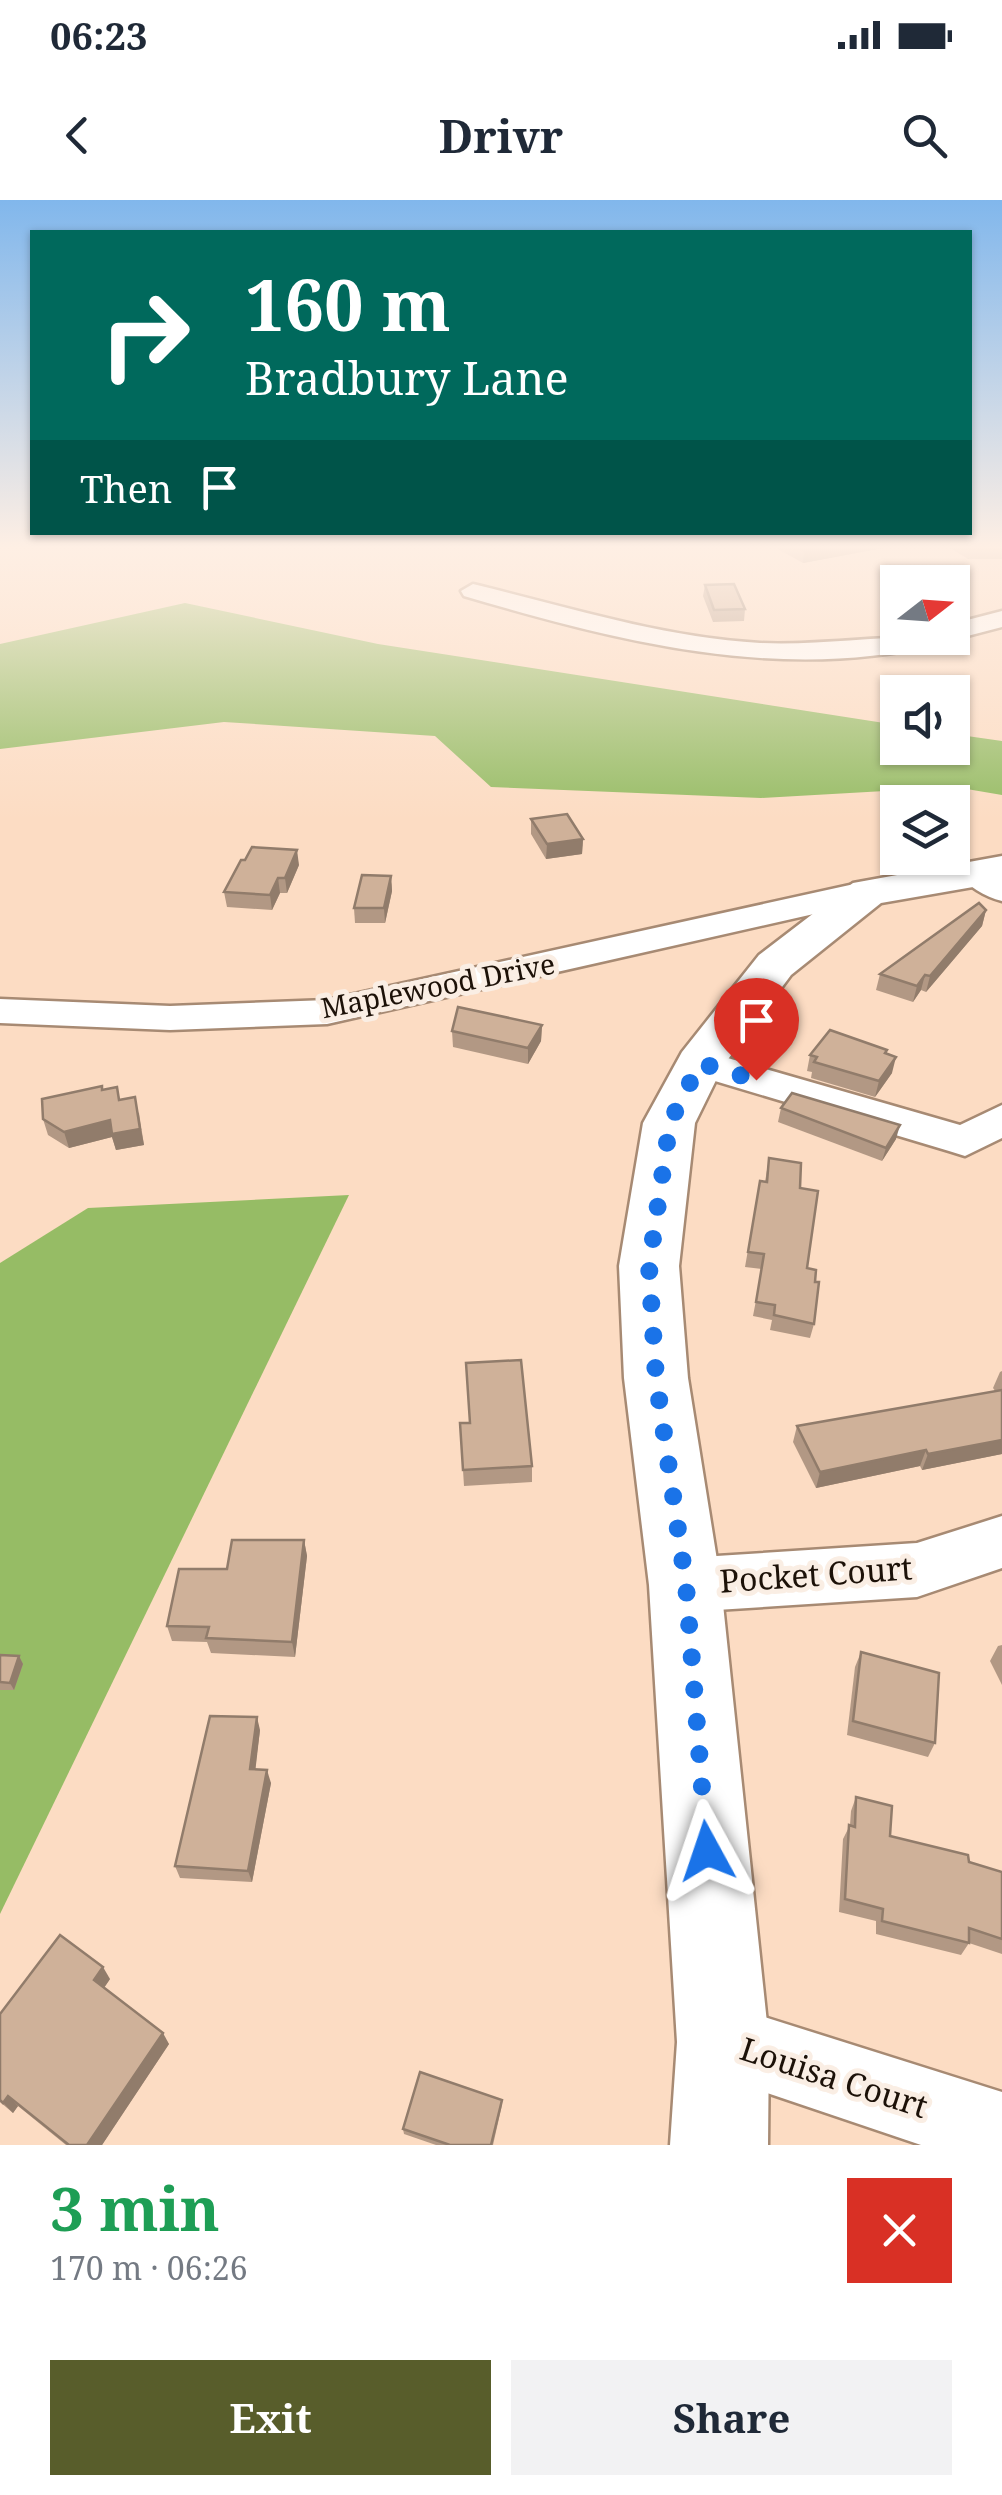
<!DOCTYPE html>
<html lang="en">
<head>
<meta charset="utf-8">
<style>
  body { margin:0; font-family:"Noto Serif",serif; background:#f2f2f3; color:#1f2937; height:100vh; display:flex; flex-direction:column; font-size:38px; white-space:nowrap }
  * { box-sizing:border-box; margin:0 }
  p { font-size:32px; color:#747a83 }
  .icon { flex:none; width:55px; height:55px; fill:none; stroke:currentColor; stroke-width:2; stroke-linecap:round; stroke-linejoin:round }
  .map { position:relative; height:1945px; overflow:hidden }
  .details { display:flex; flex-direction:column; background:#fff; flex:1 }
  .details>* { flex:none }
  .guide { position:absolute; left:30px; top:30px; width:942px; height:305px; border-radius:0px; box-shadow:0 2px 8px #0004; background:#00695c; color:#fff; overflow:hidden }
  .needle { width:65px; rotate:73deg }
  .fabs { position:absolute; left:880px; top:365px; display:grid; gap:20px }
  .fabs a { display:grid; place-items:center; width:90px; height:90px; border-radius:0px; background:#fff; box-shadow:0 2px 8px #0004; font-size:50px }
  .pin { position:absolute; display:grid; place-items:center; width:85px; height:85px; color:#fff; margin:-102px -42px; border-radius:50% 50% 50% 0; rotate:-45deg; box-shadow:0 0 10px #0007 }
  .pin .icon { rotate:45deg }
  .me { position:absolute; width:110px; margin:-55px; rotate:355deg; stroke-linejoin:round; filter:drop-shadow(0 0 8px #0008) }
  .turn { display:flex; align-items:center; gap:35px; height:210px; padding:0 50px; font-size:45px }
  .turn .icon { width:130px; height:130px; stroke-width:2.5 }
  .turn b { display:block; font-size:70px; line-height:85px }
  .then { display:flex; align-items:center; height:95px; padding:0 50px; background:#0003; gap:20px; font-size:38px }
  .round { display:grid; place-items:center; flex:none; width:105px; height:105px; border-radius:0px; background:#f2f2f3 }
  .overview { display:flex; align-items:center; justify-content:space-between; height:170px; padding:0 50px }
  h1 { font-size:60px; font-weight:700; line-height:75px; color:#1e9e55 }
  .button { display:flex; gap:20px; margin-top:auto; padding:20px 50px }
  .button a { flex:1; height:115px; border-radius:0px; background:#585d2b; color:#fff; font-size:40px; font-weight:700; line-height:115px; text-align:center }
  .button a+a { background:#f2f2f3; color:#1f2937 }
  .status { display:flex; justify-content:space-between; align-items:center; height:70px; padding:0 50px; background:#fff; direction:ltr }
  .status svg { height:28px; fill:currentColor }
  header { display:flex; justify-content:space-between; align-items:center; height:130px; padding:0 50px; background:#fff; font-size:45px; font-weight:700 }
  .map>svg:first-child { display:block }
  .forest { fill:#96bc65 }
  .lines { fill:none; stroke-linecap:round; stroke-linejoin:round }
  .minor-casing { stroke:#a78a73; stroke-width:5 }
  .major-casing { stroke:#a78a73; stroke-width:5 }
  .minor { fill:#fff; fill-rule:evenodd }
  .major { fill:#fff; fill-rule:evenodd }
  .wall { fill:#b29884 }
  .shaded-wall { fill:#917c6b }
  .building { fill:#cfb199; stroke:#917c6b; stroke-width:2.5 }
  .route { stroke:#1a73e8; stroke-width:18; stroke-dasharray:0 32.4 }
  .labels { text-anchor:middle; stroke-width:10; stroke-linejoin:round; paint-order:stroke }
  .street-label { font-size:28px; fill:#1c1108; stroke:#faeee4 }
  .near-street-label { font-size:32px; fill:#1c1108; stroke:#faeee4 }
</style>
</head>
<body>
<div class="status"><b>06:23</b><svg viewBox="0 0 49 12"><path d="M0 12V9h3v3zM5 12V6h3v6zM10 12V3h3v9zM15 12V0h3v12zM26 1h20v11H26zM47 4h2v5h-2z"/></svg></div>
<header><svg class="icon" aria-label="back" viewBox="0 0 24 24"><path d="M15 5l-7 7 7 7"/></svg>Drivr<svg class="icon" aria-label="search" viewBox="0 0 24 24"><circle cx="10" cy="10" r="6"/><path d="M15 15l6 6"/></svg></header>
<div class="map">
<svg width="1002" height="1945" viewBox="0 0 1002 1945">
  <rect width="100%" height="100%" fill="#fcdcc3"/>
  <!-- forest -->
  <g class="forest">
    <path d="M185,403L378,444L897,525L898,548H952L953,534L1002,541V595L955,587L761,598L491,587L435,536L224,522L0,549V444Z"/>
    <path d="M349,995L0,1714V1063L88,1008Z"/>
  </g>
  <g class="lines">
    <defs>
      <g id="minor">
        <path d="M473,384C568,407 661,437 760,443C822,446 883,434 943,438L939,444C779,483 618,441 464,396L461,391Z"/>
        <path d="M1002,411V427L952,440L943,438H952V424Z"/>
        <path d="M974,662L1002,675V701C985,697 967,686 957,672L962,665Z"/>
        <path d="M868,681L880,685L886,692L880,699L327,824L170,830L0,823V799L170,806L327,800Z"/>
        <path d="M700,850L960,925L1002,905V938L965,956L949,951L685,872L679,863L685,854Z"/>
        <path d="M1002,1316V1368L917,1397L685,1412L664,1404L655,1385L664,1366L685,1358L917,1343Z"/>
        <path d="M723,1804L1002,1892V1945H921L696,1869L685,1842L696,1815Z"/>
      </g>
      <path id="major" d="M1002,656V682L881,703L791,775L723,866L695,923L679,1066L688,1178L721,1385L769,1842L768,1945H670L677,1842L649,1385L624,1178L619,1066L643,923L682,852L759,755L853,683Z"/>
    </defs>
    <!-- minor casing -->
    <use href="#minor" class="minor-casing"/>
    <!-- major casing -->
    <use href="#major" class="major-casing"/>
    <!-- minor -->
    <use href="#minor" class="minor"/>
    <!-- major -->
    <use href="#major" class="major"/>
  </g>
  <!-- wall -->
  <g class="wall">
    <path d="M776,348H883L803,363Z"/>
    <path d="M950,348H1002V359H968Z"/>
    <path d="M705,385L745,409L744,421L713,422L703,396Z"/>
    <path d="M531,619L583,639L582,654L546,659L531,634Z"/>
    <path d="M299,665L287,693H280L272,710L227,707L224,692Z"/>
    <path d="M391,676L392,691L385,723H355L354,708Z"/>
    <path d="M986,710L982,726L926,792L921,790L913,802L876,790L880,774Z"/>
    <path d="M542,825L541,841L528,864L453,847L452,831Z"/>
    <path d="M886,854L892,873L875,897L811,878L812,872L807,871L810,855Z"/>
    <path d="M117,887L120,900L139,913L144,945L116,950L112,937L69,948L48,935L43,919L103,890Z"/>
    <path d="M781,908L896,939L882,961L778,922Z"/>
    <path d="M769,958L800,988L814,1124L810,1138L770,1130L772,1120L753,1116L762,1069L745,1067L760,981L765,982Z"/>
    <path d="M1002,1171V1254L922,1270L920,1266L816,1288L793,1242L797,1226L996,1192L993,1188L1000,1172Z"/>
    <path d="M460,1223L532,1266V1282L464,1286Z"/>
    <path d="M304,1340L307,1356L295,1457L211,1453L207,1442L172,1441L167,1426L227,1369Z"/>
    <path d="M1002,1445V1485L990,1461L998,1446Z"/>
    <path d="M861,1452L935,1543L928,1557L847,1535L855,1467Z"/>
    <path d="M0,1455L19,1456L23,1464L14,1490H0Z"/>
    <path d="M260,1530L255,1569L271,1583L252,1682L180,1678L175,1666Z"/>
    <path d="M856,1597L890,1636L1002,1672V1754L969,1743L961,1755L876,1734V1721L839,1712L843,1639L850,1625L851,1611Z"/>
    <path d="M110,1779L104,1788L169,1844L102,1945H66L18,1906L13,1913L0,1902V1814Z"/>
    <path d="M502,1905L493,1945H436L404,1934L403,1929Z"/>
  </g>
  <!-- shaded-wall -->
  <g class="shaded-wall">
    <path d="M822,348H883L803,363L804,351Z"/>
    <path d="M583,639L582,654L546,659L547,644Z"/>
    <path d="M297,650L299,665L287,693L285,678Z"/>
    <path d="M391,676L392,691L385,723L384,708Z"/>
    <path d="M278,678L280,693L272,710L270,695Z"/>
    <path d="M986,710L982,726L926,792L930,776Z"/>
    <path d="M925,775L921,790L913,802L917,786Z"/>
    <path d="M542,825L541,841L528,864V848Z"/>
    <path d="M896,857L892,873L875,897L879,881Z"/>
    <path d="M135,897L144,945L116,950L112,937L69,948L64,932L110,920Z"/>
    <path d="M900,925L896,939L882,961L886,948Z"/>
    <path d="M1002,1240V1254L922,1270L928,1254Z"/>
    <path d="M926,1250L920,1266L816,1288L820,1272Z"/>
    <path d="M304,1340L307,1356L295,1457L292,1442Z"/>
    <path d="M19,1456L23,1464L14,1490L10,1483Z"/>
    <path d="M257,1517L260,1530L254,1582L250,1569Z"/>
    <path d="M267,1570L271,1583L252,1682L248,1671Z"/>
    <path d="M103,1767L110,1779L101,1792L94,1780Z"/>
    <path d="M163,1833L169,1844L102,1945H87Z"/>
    <path d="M8,1896L18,1906L13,1913L3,1903Z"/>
  </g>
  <!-- building -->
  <g class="building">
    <path d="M799,348H822L804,351Z"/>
    <path d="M734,384L745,409L714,410L705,385Z"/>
    <path d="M567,614L583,639L547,644L531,619Z"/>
    <path d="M252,647L297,650L285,678H278L270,695L224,692L241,660H245Z"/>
    <path d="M362,675L391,676L384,708H354Z"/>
    <path d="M979,703L986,710L930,776L925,775L917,786L880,774Z"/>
    <path d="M458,807L542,825L528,848L452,831Z"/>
    <path d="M830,830L887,850L885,853L896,857L879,881L814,862L817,857L810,855Z"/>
    <path d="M102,886V890L117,887L119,900L135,897L140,929L112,934L110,920L64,932L43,919L42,899Z"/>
    <path d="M792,893L900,925L886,948L781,908Z"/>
    <path d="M769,958L801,963L800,988L818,991L807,1068L816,1070L815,1082H819L814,1124L774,1115L775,1105L756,1102L764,1054L748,1052L760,981L767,982Z"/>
    <path d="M521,1160L532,1266L463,1270L460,1223H470L466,1163Z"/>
    <path d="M1002,1190V1240L928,1254L926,1250L820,1272L797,1226Z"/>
    <path d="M232,1340H304L292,1442L206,1438L209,1427L167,1426L179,1369H227Z"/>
    <path d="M861,1452L939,1473L935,1543L853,1521Z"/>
    <path d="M0,1455L19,1456L10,1483L0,1482Z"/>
    <path d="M210,1516L257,1517L250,1569L267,1570L248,1671L175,1666Z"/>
    <path d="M856,1597L892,1606L890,1636L968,1655L969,1662L1002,1672V1739L969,1728V1743L882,1721L883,1709L845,1699L849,1625L855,1627Z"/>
    <path d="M60,1735L103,1767L94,1780L163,1833L87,1945H69L8,1896L3,1903L0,1900V1814Z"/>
    <path d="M420,1872L502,1900L491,1945H450L403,1929Z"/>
  </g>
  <!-- sky -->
  <linearGradient id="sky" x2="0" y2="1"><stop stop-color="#81b7ec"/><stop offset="0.56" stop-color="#feefe4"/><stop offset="1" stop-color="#feefe4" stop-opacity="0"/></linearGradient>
  <rect width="1002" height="620" fill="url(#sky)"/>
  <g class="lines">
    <!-- route -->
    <path class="route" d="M707,1651L686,1385L656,1178L649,1066L670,922L700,863L756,880"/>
  </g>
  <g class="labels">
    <!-- street labels -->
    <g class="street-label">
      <text transform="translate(438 786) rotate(-11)" y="10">Maplewood Drive</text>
    </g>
    <!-- near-street labels -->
    <g class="near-street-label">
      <text transform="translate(816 1375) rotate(-4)" y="11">Pocket Court</text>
      <text transform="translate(834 1878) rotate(18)" y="11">Louisa Court</text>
    </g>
  </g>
</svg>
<div class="fabs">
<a><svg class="needle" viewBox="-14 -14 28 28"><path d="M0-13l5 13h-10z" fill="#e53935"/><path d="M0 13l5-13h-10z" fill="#747a83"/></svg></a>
<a><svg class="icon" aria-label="sound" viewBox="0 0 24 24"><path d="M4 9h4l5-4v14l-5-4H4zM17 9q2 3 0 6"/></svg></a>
<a><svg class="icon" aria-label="layers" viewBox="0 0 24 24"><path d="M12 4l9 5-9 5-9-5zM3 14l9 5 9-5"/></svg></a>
</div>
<div class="pin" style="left:756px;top:880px;background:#d93025"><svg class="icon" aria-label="arrive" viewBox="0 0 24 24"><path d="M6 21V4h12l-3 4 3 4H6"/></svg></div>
<svg class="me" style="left:707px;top:1651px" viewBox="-20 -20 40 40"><path d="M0-17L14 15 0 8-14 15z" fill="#1a73e8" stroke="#fff" stroke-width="4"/></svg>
<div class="guide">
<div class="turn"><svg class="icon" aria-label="right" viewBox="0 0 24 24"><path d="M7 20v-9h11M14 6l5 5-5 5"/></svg><div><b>160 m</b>Bradbury Lane</div></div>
<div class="then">Then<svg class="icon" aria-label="arrive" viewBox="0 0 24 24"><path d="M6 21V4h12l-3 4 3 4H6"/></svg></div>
</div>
</div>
<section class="details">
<div class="overview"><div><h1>3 min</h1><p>170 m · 06:26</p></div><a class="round" style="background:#d93025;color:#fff"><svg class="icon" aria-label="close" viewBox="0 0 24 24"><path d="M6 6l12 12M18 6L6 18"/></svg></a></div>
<div class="button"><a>Exit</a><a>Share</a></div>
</section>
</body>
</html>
